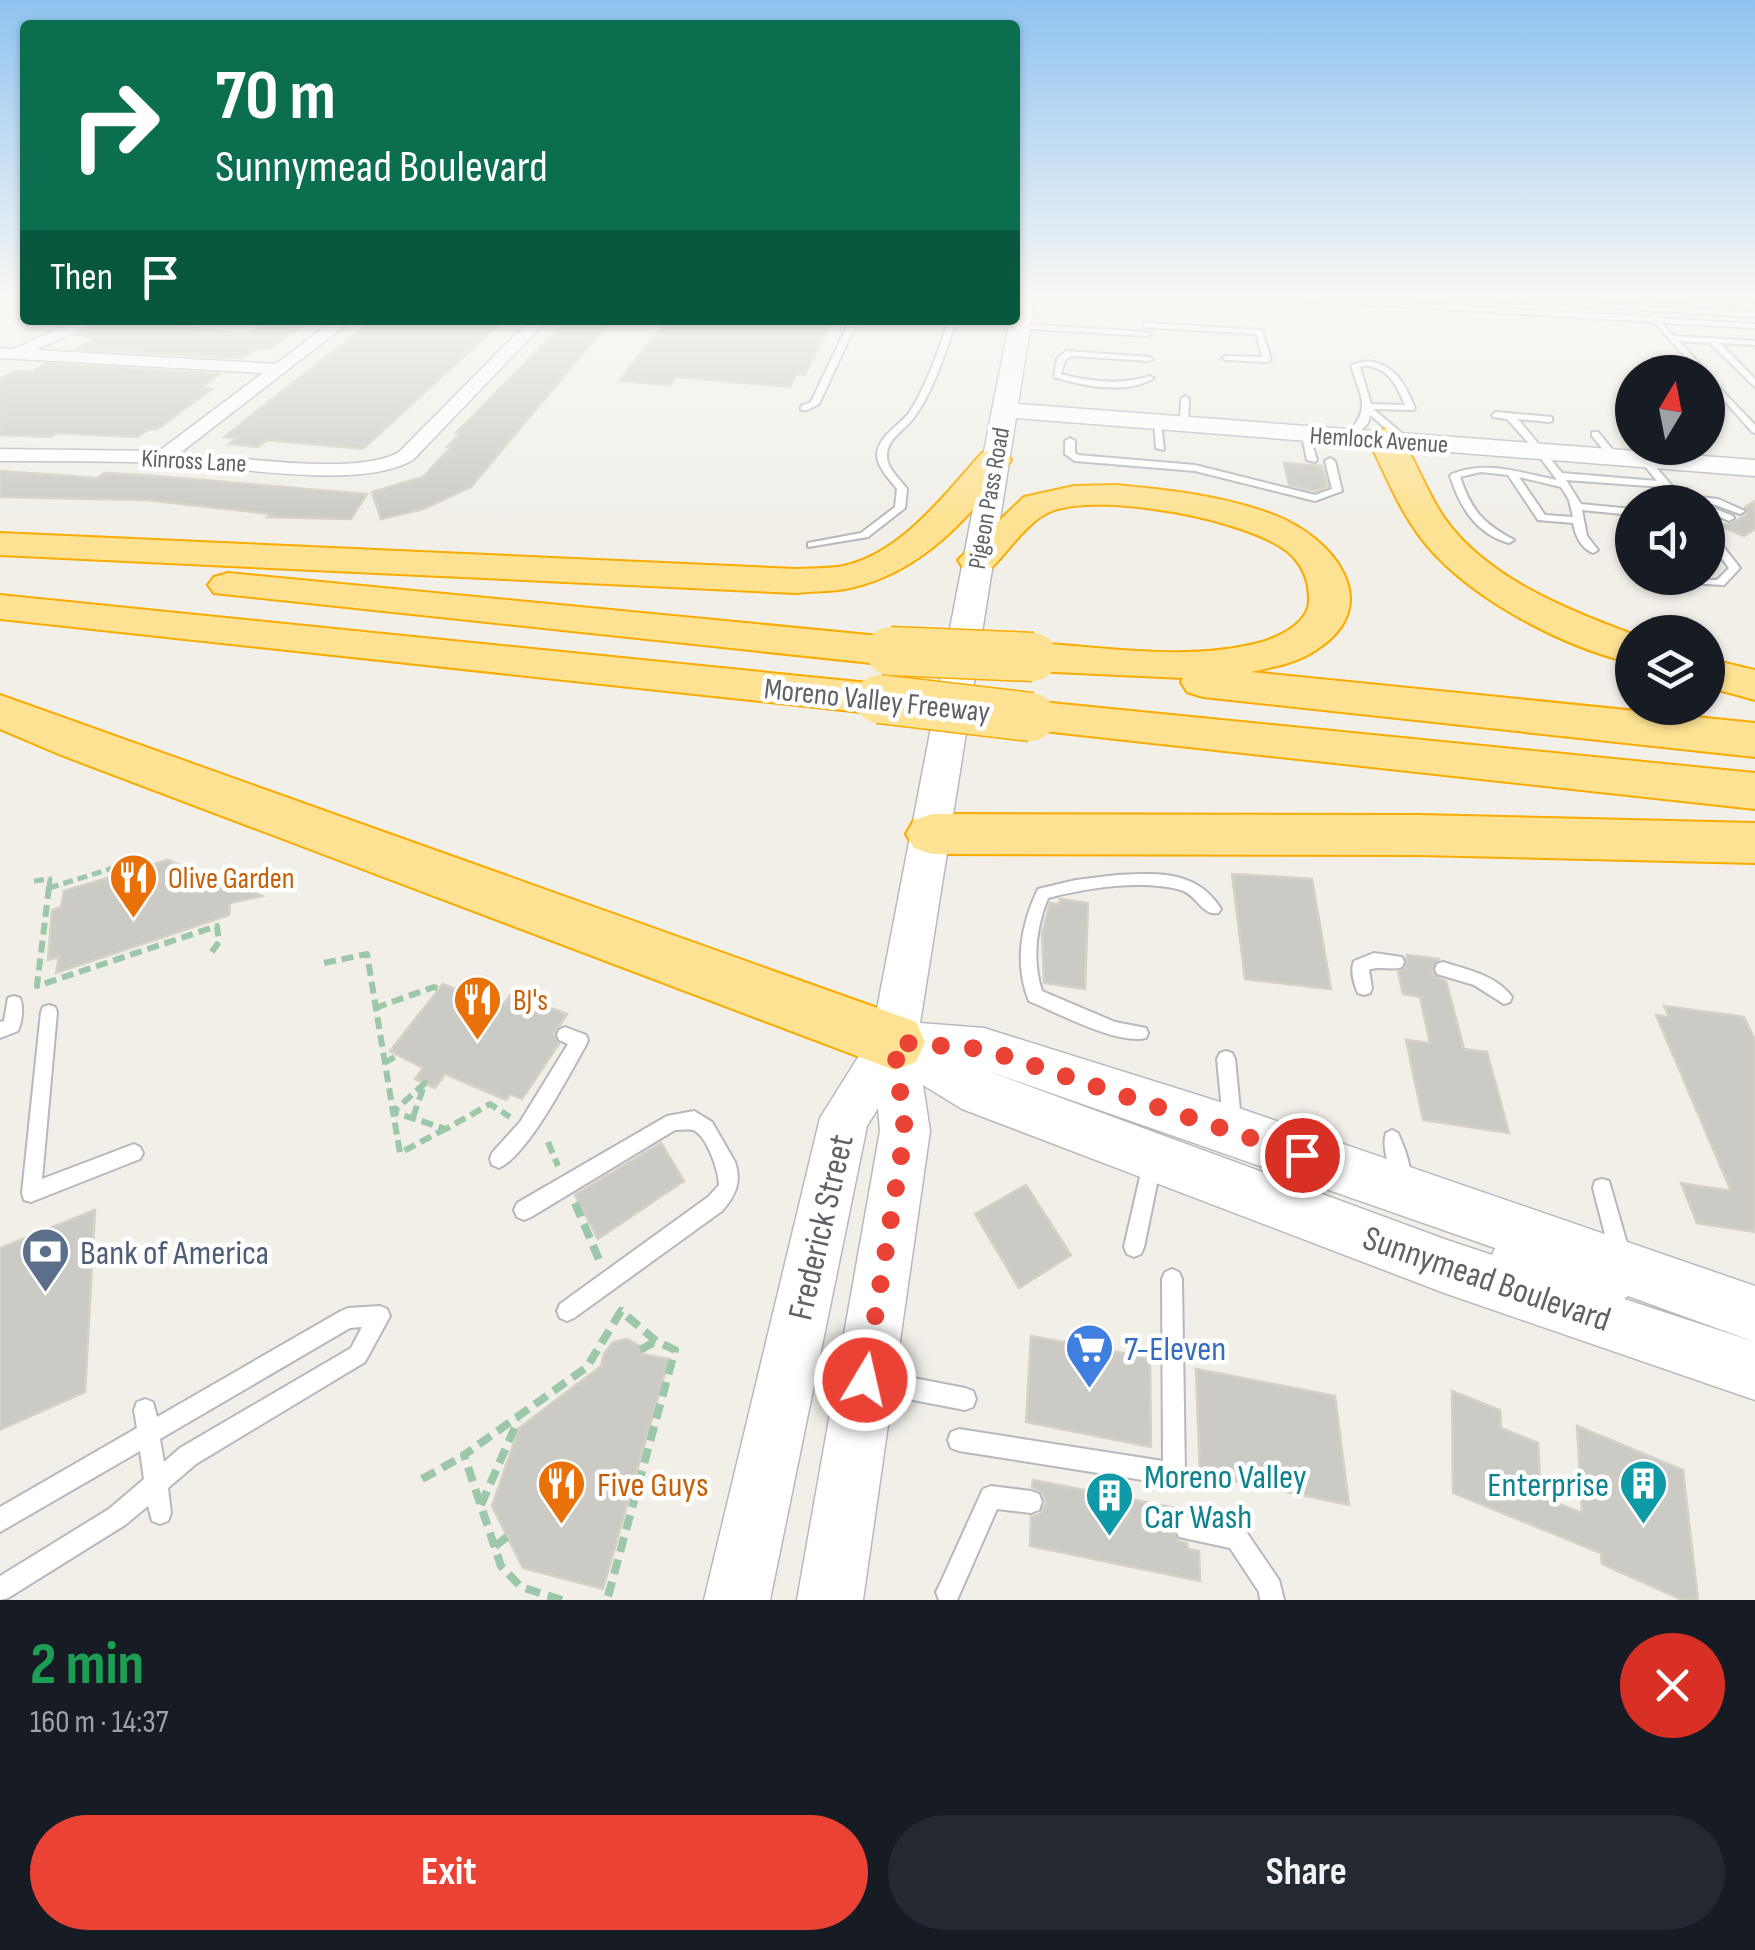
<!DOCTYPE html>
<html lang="en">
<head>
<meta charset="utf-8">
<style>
  body { margin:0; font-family:"Sofia Sans Condensed",sans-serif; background:#242831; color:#f1f3f6; height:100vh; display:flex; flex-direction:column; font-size:38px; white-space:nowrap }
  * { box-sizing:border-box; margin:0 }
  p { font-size:32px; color:#9ea1a6 }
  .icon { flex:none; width:55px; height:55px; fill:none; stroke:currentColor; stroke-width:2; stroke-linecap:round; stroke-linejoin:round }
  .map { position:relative; height:1600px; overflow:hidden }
  .sheet { display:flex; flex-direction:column; background:#171b24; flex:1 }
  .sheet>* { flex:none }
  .guide { position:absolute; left:20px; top:20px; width:1000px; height:305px; border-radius:10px; box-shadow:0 2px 8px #0004; background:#0b6e4f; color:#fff; overflow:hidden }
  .needle { width:65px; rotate:10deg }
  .controls { position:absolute; left:1615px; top:355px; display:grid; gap:20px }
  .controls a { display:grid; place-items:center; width:110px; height:110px; border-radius:50%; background:#171b24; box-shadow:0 2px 8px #0004; font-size:50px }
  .pin { position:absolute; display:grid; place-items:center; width:85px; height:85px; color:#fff; margin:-42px; border:5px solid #fff; border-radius:50%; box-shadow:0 2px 10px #0007 }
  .me { position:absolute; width:110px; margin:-55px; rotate:9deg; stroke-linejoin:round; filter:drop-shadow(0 0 8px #0008) }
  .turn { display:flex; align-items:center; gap:35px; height:210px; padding:0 30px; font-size:45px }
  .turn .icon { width:130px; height:130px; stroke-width:2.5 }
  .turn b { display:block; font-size:70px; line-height:85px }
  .then { display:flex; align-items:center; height:95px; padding:0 30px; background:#0003; gap:20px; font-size:38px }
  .round { display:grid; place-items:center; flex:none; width:105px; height:105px; border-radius:52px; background:#242831 }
  .overview { display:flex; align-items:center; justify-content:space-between; height:170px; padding:0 30px }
  h1 { font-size:60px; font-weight:700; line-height:75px; color:#1e9e55 }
  .cta { display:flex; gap:20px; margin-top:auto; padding:20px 30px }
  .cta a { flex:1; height:115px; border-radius:60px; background:#ea4335; color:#fff; font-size:40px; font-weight:700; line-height:115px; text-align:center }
  .cta a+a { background:#242831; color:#f1f3f6 }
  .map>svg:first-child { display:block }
  .building { fill:#cccac5; stroke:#d6d1c6; stroke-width:2.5 }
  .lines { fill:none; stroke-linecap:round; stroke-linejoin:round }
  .lane-casing { stroke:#b5b8bc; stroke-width:4 }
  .street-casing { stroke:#b5b8bc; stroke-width:3 }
  .secondary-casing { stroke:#b6babf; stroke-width:3 }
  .highway-casing { stroke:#f9ab00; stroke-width:4 }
  .path-far2 { stroke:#9cc7a9; stroke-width:5; stroke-dasharray:10 5; stroke-linecap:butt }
  .path-far1 { stroke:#9cc7a9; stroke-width:6; stroke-dasharray:12 6; stroke-linecap:butt }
  .path { stroke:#9cc7a9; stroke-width:8; stroke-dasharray:15 8; stroke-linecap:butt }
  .lane { fill:#fff; fill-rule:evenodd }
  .street { fill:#fff; fill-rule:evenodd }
  .secondary { fill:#fff; fill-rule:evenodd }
  .highway { fill:#fde293; fill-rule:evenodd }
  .highway-bridge-casing { stroke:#f9ab00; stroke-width:51; stroke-linecap:butt }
  .highway-bridge { stroke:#fde293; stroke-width:48 }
  .route { stroke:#ea4335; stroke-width:18; stroke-dasharray:0 32.4 }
  .labels { text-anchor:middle; stroke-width:9; stroke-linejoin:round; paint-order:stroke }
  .far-street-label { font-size:25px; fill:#5f6368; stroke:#fff }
  .street-label { font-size:30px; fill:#5f6368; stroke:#fff }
  .food-label { font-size:30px; fill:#c56008; stroke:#fff; text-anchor:start }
  .near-street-label { font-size:35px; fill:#5f6368; stroke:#fff }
  .near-service-label { font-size:35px; fill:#4e5e75; stroke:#fff; text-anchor:start }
  .near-shop-label { font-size:35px; fill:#366cbe; stroke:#fff; text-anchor:start }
  .near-culture-label { font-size:35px; fill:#0d838f; stroke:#fff; text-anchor:start }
  .near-food-label { font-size:35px; fill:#c56008; stroke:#fff; text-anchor:start }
</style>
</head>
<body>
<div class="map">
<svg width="1755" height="1600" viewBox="0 0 1755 1600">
  <rect width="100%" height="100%" fill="#f1efe8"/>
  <!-- building -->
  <g class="building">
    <path d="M104,320H162L204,330L248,334L269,320H310L270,349L260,348L241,358L76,349L96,338L77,335Z"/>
    <path d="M373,320H504L363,449L267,440L258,447L229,444L237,438L224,437Z"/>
    <path d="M567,320H611L471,487L423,509L381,519L372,492L423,477L451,447H447L460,434L456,433Z"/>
    <path d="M667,320H833L805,375L797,374L790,387L676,377L670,385L619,381Z"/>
    <path d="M46,364L219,374L201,388L212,389L156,430L149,429L137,437L57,433L51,437L0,435V379L15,371L31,372Z"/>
    <path d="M1284,463L1322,466L1328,487L1315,491L1289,485Z"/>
    <path d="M0,471L98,478L104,473L143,475L367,494L351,519L268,517L271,514L146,500L0,497Z"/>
    <path d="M1755,501V529L1744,536L1718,525L1731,524L1747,514L1745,507Z"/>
    <path d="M167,860L262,896L230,903L229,915L56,973L59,957L48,960L52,910L61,907L64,891Z"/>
    <path d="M1232,874L1312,879L1331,989L1245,979Z"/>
    <path d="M1060,899L1088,903L1085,989L1044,983L1042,933L1050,903L1060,904Z"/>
    <path d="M1407,955L1439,959L1432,968L1434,975L1446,981L1464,1049L1487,1052L1509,1133L1423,1120L1406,1040L1430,1043L1420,997L1403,994L1398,972L1405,968Z"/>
    <path d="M443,984L458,990L461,987L504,1004L512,993L567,1014L554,1034L559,1044L522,1099L510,1094L506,1100L445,1074L435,1088L415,1079L423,1068L390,1051Z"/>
    <path d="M1664,1006L1744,1017L1755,1040V1232L1697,1223L1681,1183L1731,1191L1656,1015L1669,1017Z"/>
    <path d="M661,1143L684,1181L598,1239L575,1195Z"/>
    <path d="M1026,1185L1071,1255L1019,1288L975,1214Z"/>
    <path d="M95,1210L85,1392L0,1430V1248Z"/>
    <path d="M1031,1336L1150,1358L1151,1447L1026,1422Z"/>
    <path d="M628,1339L639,1346L642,1354L669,1359L603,1589L523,1568L492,1506L519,1428L601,1366L604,1354L613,1342Z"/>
    <path d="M1196,1369L1335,1396L1349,1505L1200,1474Z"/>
    <path d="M1452,1391L1500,1410L1501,1428L1538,1443L1541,1497L1582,1513L1577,1426L1683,1470L1698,1600H1682L1602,1564L1601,1553L1453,1493Z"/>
    <path d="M1033,1480L1186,1510L1176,1519L1172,1531L1178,1541L1187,1543L1188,1549L1199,1551L1200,1581L1030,1546L1031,1517L1040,1514L1046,1503L1042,1493L1032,1487Z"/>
  </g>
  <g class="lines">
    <defs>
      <g id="lane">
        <path d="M1257,296H1297L1649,317L1653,315L1658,318L1755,324V328L1662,323L1674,336L1755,341V345L1720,343L1755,379V387L1710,343L1679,341L1707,372H1699L1654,322L1261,298Z"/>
        <path d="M1449,296H1488L1755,313V317L1453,298Z"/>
        <path d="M1608,296L1750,302L1755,305V311L1748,306L1612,298Z"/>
        <path d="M850,320H858L819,404L807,410H801V406L811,402Z"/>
        <path d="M949,320H957C945,352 935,388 915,416C907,429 887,438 887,455C886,468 900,479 907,489L905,508L868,537L808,547V543L861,533L895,507L897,489C890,480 878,468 877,456C877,437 899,426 909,413C927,385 938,351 949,320Z"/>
        <path d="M1147,323L1262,330L1271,360L1267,362L1226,360L1222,358L1226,356L1262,357L1256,334L1144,327V323Z"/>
        <path d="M1019,324L1147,332L1151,334L1147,336L1016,328V324Z"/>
        <path d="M1066,351L1149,357L1153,359L1149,361L1071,356L1065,360L1061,374L1068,376C1095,382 1124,385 1150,376L1154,378C1127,395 1083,386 1054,377L1057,359Z"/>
        <path d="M1367,361C1395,364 1405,384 1415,408L1414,410L1373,409L1409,439V443H1403L1370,415L1368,423L1354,438L1346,436C1372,407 1361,399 1351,365ZM1367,366C1389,368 1397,386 1405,405L1371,404L1360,367Z"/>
        <path d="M1708,376L1755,425V433L1752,432L1708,382Z"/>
        <path d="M1185,396L1189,399L1188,424L1184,427L1180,424L1181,399Z"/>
        <path d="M1496,412L1552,417V421L1549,422L1518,419L1562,473L1657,481L1640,460L1645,457L1648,458L1686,502H1676L1663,487L1566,480L1581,504L1632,509V515L1582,510L1587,536L1598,550L1593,553C1581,548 1575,535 1573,523L1538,520L1508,475L1481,472L1460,477C1472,512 1483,523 1514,540L1509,543C1476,534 1460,507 1450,476L1452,474C1488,460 1520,473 1557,480L1533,448L1507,419L1493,417L1492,415ZM1519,477L1561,487L1569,500L1573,517L1545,515Z"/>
        <path d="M1154,420L1161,422L1164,450L1156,448Z"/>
        <path d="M1301,431L1309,433L1317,460L1315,462L1307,460Z"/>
        <path d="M1592,432H1598L1617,455V459H1611L1592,436Z"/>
        <path d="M1070,438L1075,441V453L1078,455L1195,465L1315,495L1332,489L1325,461L1330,458L1335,461L1342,491L1315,501L1195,471L1075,461L1065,454V441Z"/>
        <path d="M1699,497L1718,499L1745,511L1740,514L1713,504L1696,502L1694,500Z"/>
        <path d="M1708,506L1733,516L1734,518L1729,521L1708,512Z"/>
        <path d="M1708,531L1712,532L1740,568L1724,585L1650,581V578L1717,580L1729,568L1708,540Z"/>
        <path d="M1117,875C1158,873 1197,870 1221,909L1218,913C1202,916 1197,895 1181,890C1143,879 1086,888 1048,898C1036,928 1032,960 1042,991L1115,1022L1146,1028L1148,1033L1146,1038C1117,1045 1058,1013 1029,1001C1014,964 1021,924 1038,889L1076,880Z"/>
        <path d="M1374,953L1402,957L1404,962L1402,967C1391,971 1379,965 1369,970L1372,988L1370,993L1364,995L1358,993C1354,984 1350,970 1354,961Z"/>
        <path d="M1443,962C1468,970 1496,975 1512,997L1510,1002L1504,1004L1474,985L1437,974L1435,969L1437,964Z"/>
        <path d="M14,996L20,998C24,1007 22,1022 18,1031L0,1038V1022L4,1021L8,998Z"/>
        <path d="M49,1005L55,1007L57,1012L42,1179L134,1144L140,1147L143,1153L140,1159L31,1202L24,1200L22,1193L41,1012L43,1007Z"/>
        <path d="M565,1027L586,1035L588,1040L586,1045C568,1076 529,1154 499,1168L492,1165L490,1159L492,1153L520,1122L568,1044L559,1040L557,1035L559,1030Z"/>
        <path d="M1226,1051L1232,1053L1235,1059L1241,1120L1238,1126L1232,1129L1226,1126L1223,1120L1217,1059L1220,1053Z"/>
        <path d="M694,1111L712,1122L735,1162C742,1183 735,1196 722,1211L574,1318L567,1321L560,1318L557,1311L560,1304L708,1197L719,1185C719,1172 707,1135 693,1130C690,1129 679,1130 675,1130L531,1217L524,1220L517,1217L514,1210L517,1203L667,1116Z"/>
        <path d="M1392,1130L1398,1133C1404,1147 1414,1170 1409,1184L1402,1186L1395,1184C1390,1170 1381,1147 1386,1133Z"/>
        <path d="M1152,1155L1159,1157L1161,1164L1144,1247L1141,1254L1134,1257L1127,1254L1124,1247L1143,1164L1145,1157Z"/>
        <path d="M1602,1179L1609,1181L1611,1188L1630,1254L1627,1261L1620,1264L1613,1261L1610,1254L1593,1188L1595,1181Z"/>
        <path d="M1172,1269L1179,1272L1182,1279L1185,1474L1182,1482L1174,1485L959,1451L951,1448L948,1440L951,1432L959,1429L1163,1461L1162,1279L1165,1272Z"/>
        <path d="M380,1306L387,1309L390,1316L365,1362L196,1464L168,1488L171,1513L168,1521L160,1524L152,1521L148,1506L125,1525L8,1598L0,1600V1576L109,1509L144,1479L140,1451L0,1532V1507L137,1428L134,1410L137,1402L145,1399L153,1402L157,1417L341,1311L348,1308ZM362,1327L351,1348L180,1448L164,1462L160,1439L350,1328Z"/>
        <path d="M877,1371L965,1388L973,1391L976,1399L973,1407L965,1410L877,1393L869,1390L866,1382L869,1374Z"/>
        <path d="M991,1486L1031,1491L1039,1494L1042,1502L1039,1510L1031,1513L997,1509L957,1600H939L936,1592L940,1584L983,1489Z"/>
        <path d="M1187,1517L1245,1530L1279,1580L1284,1600H1260L1259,1592L1230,1548L1179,1537L1175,1529L1179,1521Z"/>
      </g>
      <path id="street" d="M78,320H99L36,350L276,364L334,320H352L180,453C234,456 356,477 399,452L530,320H547L413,460C357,492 229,465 162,463C108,461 54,461 0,461V449L159,451L263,373L0,358V348L13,349Z"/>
      <path id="secondary" d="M1015,296H1035L1018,404L1755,460V476L1016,418L920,1023L984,1028L1233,1106L1755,1286V1342L1628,1296L1624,1299L1755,1342V1400L1447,1294L962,1109L923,1085L930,1131L863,1600H797L880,1131L878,1108L867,1126L770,1600H704L820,1118L872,1035L992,410L1010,320H1015ZM985,1070L1495,1248L1492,1255L1447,1240Z"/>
      <g id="highway">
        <path d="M1385,429L1397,432C1416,459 1426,492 1445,519C1487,578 1567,610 1632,634V663C1560,646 1462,595 1418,534C1397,505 1384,471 1368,439L1373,432Z"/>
        <path d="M994,450L1006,453L1011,460C972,517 920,573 850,588C833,592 814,591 796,593L0,555V533L796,569C811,568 828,569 843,566C902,553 944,495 982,453Z"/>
        <path d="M1116,485C1170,490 1224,496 1274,515C1332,537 1388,604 1316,650C1297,663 1273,667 1251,672L1755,723V757L1203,697L1187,692L1181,682L1183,678L1033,671L1018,667L1011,657L1018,647L1033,643C1106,647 1189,662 1262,642C1281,636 1310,622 1309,599C1309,580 1303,565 1288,552C1247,519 1101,492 1052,511C1028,520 1009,551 991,568L977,572L963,568L958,560L1024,497L1074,486Z"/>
        <path d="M228,573L890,637L905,641L911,651L905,661L890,665L214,593L208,585L214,577Z"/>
        <path d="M0,595L879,684L895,688L902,699L895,710L879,714L0,619Z"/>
        <path d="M1708,659L1755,670V700L1708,687Z"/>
        <path d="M0,695L894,1014L916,1022L925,1042L916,1062L894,1070L61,755L0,729Z"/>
        <path d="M1031,701L1755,773V809L1015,728L1008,717L1015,706Z"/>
        <path d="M932,814L1419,815L1755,823V863L1419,855L932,854L914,848L906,834L914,820Z"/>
      </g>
    </defs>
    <!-- lane casing -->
    <use href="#lane" class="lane-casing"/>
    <!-- street casing -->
    <use href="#street" class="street-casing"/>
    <!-- secondary casing -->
    <use href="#secondary" class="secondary-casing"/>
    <!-- highway casing -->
    <use href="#highway" class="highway-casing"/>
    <!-- path-far2 -->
    <g class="path-far2">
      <path d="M34,881L50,879L49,889"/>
      <path d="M49,888L135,861V869"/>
    </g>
    <!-- path-far1 -->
    <g class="path-far1">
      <path d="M49,887L37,986L217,926L219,942L211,953"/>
      <path d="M324,963L367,954L393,1112L446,1129L490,1104L510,1117"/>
      <path d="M375,1008L434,987L440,989"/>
      <path d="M384,1063L400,1054"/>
      <path d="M413,1117L425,1083L393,1112L400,1153L445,1129"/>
      <path d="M548,1142L558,1166"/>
    </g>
    <!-- path -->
    <g class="path">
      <path d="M575,1203L600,1262"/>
      <path d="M640,1350L656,1341"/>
      <path d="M422,1479L463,1456"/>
      <path d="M481,1505L518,1420"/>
      <path d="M495,1546L507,1537"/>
      <path d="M562,1600L521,1587L501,1566L464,1455L587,1367L621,1311L656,1341L675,1350L607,1600"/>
    </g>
    <!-- lane -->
    <use href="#lane" class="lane"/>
    <!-- street -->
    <use href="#street" class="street"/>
    <!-- secondary -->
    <use href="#secondary" class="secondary"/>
    <!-- highway -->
    <use href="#highway" class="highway"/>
    <defs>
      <g id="highway-bridge">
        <path d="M890,651L1033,657"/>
        <path d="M879,699L1031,717"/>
      </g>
    </defs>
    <!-- highway-bridge casing -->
    <use href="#highway-bridge" class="highway-bridge-casing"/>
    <!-- highway-bridge -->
    <use href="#highway-bridge" class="highway-bridge"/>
  </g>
  <!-- sky -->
  <linearGradient id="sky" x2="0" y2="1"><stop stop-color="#8fc3f1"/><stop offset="0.57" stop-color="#f9f8f5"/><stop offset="1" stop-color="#f9f8f5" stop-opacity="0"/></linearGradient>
  <rect width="1755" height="520" fill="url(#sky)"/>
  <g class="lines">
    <!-- route -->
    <path class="route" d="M865,1380L905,1131L894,1042L984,1049L1302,1155"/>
  </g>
  <!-- icons -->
  <defs>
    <symbol id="restaurant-pin" viewBox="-11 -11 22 30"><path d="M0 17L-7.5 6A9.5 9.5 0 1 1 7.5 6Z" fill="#e8710a" stroke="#fff"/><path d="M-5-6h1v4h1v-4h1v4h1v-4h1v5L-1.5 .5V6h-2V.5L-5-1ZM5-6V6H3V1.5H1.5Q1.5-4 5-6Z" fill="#fff"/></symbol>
    <symbol id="bank-pin" viewBox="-11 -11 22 30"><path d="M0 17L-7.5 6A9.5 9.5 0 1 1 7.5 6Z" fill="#5c6f8a" stroke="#fff"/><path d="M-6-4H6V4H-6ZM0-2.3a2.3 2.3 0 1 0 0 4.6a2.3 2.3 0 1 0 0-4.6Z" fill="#fff"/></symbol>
    <symbol id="supermarket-pin" viewBox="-11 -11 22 30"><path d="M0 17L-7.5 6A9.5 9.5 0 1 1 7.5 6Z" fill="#3f7fe0" stroke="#fff"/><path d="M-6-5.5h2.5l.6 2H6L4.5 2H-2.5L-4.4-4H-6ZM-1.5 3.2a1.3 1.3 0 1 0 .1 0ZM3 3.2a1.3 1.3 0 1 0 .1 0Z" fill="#fff"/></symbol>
    <symbol id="building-pin" viewBox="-11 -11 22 30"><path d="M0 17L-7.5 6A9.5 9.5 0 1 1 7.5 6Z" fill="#0f9aa8" stroke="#fff"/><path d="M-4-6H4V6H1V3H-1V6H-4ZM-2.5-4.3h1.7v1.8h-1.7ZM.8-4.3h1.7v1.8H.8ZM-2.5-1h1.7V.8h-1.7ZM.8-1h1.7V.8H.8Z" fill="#fff"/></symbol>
  </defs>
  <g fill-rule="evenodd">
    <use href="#restaurant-pin" x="106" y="850" width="55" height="75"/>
    <use href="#restaurant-pin" x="450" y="972" width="55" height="75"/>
    <use href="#bank-pin" x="18" y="1224" width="55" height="75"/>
    <use href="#supermarket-pin" x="1062" y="1320" width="55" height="75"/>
    <use href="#restaurant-pin" x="534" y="1456" width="55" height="75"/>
    <use href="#building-pin" x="1616" y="1456" width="55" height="75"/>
    <use href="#building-pin" x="1082" y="1468" width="55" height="75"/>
  </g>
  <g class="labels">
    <!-- far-street labels -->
    <g class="far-street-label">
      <text transform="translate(1379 439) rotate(4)" y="9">Hemlock Avenue</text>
      <text transform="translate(194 460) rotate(3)" y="9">Kinross Lane</text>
      <text transform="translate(988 498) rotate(-80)" y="9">Pigeon Pass Road</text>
    </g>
    <!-- street labels -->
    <g class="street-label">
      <text transform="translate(877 700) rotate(6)" y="10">Moreno Valley Freeway</text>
    </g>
    <!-- food labels -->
    <g class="food-label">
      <text x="168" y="888">Olive Garden</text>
      <text x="513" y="1010">BJ's</text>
    </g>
    <!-- near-street labels -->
    <g class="near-street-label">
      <text transform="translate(820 1227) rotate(-77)" y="12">Frederick Street</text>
      <text transform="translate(1487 1278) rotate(19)" y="12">Sunnymead Boulevard</text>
    </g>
    <!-- near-service labels -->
    <g class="near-service-label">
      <text x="80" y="1264">Bank of America</text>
    </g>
    <!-- near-shop labels -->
    <g class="near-shop-label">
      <text x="1124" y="1360">7-Eleven</text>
    </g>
    <!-- near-culture labels -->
    <g class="near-culture-label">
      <text x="1144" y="1488">Moreno Valley<tspan x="1144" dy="40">Car Wash</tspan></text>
      <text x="1609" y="1496" text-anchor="end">Enterprise</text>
    </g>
    <!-- near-food labels -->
    <g class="near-food-label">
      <text x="597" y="1496">Five Guys</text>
    </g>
  </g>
</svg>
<div class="controls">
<a><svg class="needle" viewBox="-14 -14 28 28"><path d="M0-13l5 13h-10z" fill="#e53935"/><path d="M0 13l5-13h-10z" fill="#9ea1a6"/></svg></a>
<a><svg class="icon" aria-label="sound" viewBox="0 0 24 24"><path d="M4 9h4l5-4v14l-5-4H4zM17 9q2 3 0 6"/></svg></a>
<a><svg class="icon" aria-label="layers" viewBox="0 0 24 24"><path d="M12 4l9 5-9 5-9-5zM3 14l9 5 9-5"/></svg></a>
</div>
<div class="pin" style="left:1302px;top:1155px;background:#d93025"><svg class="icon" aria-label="arrive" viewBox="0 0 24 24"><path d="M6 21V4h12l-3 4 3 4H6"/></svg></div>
<svg class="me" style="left:865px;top:1380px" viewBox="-20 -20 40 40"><circle r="17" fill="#ea4335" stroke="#fff" stroke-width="3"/><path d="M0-11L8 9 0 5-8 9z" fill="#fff"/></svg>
<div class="guide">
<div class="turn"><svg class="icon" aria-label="right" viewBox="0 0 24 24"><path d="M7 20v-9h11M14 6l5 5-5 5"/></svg><div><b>70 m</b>Sunnymead Boulevard</div></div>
<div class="then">Then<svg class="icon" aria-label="arrive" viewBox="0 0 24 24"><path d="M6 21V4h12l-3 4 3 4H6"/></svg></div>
</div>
</div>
<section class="sheet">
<div class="overview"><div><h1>2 min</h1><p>160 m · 14:37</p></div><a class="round" style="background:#d93025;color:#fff"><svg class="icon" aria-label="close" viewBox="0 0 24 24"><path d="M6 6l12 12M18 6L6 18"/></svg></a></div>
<div class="cta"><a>Exit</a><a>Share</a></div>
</section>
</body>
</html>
